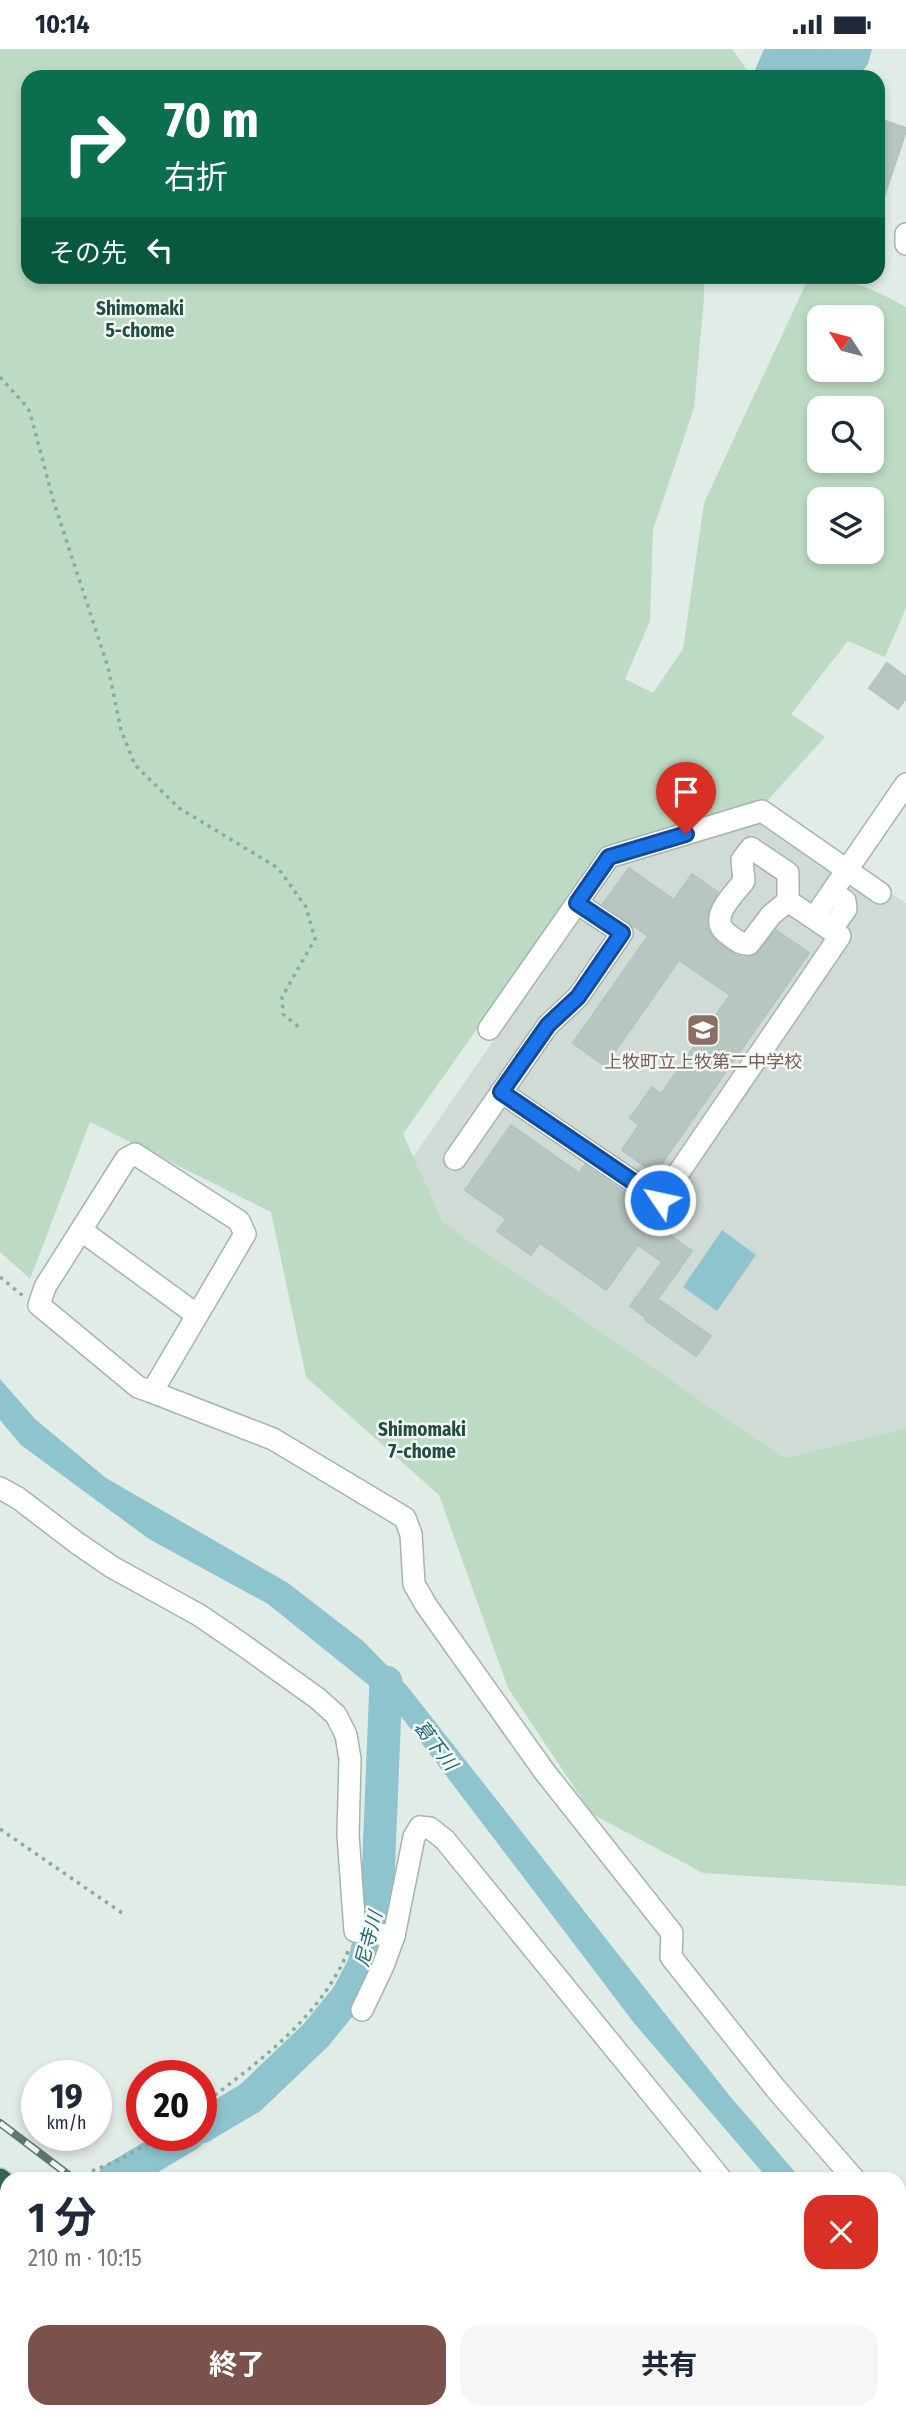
<!DOCTYPE html>
<html lang="ja">
<head>
<meta charset="utf-8">
<style>
  body { margin:0; font-family:"Fira Sans Condensed","Noto Sans JP",sans-serif; background:#f6f6f7; color:#1f2937; height:100vh; display:flex; flex-direction:column; font-size:26px; white-space:nowrap }
  * { box-sizing:border-box; margin:0 }
  p { font-size:23px; color:#747a83 }
  .icon { flex:none; width:38px; height:38px; fill:none; stroke:currentColor; stroke-width:2; stroke-linecap:round; stroke-linejoin:round }
  .map { position:relative; flex:1; overflow:hidden }
  .sheet { position:absolute; left:0px; top:2123px; width:906px; height:247px; display:flex; flex-direction:column; background:#fff; border-radius:21px 21px 0 0; box-shadow:0 4px 10px #0003 }
  .sheet>* { flex:none }
  .guide { position:absolute; left:21px; top:21px; width:864px; height:214px; border-radius:21px; box-shadow:0 4px 10px #0003; background:#0b6e4f; color:#fff; overflow:hidden }
  .needle { width:46px; rotate:306deg }
  .buttons { position:absolute; left:807px; top:256px; display:grid; gap:14px }
  .buttons a { display:grid; place-items:center; width:77px; height:77px; border-radius:14px; background:#fff; box-shadow:0 4px 10px #0003; font-size:35px }
  .speed { position:absolute; left:21px; top:2011px; display:flex; gap:14px; font-size:35px; font-weight:700; text-align:center }
  .speed>* { display:grid; place-content:center; width:91px; height:91px; border-radius:50%; background:#fff; box-shadow:0 4px 10px #0003; line-height:1 }
  .speed small { font-size:18px; font-weight:400 }
  .speed .limit { border:10px solid #d22; background:#fff; color:#111 }
  .pin { position:absolute; display:grid; place-items:center; width:60px; height:60px; color:#fff; margin:-72px -30px; border-radius:50% 50% 50% 0; rotate:-45deg; box-shadow:0 0 7px #0007 }
  .pin .icon { rotate:45deg }
  .me { position:absolute; width:77px; margin:-38px; rotate:304deg; stroke-linejoin:round; filter:drop-shadow(0 0 5px #0008) }
  .turn { display:flex; align-items:center; gap:24px; height:147px; padding:0 28px; font-size:32px }
  .turn .icon { width:91px; height:91px; stroke-width:2.5 }
  .turn b { display:block; font-size:49px; line-height:60px }
  .then { display:flex; align-items:center; height:66px; padding:0 28px; background:#0003; gap:14px; font-size:26px }
  .round { display:grid; place-items:center; flex:none; width:74px; height:74px; border-radius:21px; background:#f6f6f7 }
  .overview { display:flex; align-items:center; justify-content:space-between; height:119px; padding:0 28px }
  h1 { font-size:42px; font-weight:700; line-height:52px }
  .cta { display:flex; gap:14px; margin-top:auto; padding:14px 28px }
  .cta a { flex:1; height:80px; border-radius:21px; background:#7a514b; color:#fff; font-size:28px; font-weight:700; line-height:80px; text-align:center }
  .cta a+a { background:#f6f6f7; color:#1f2937 }
  .status { display:flex; justify-content:space-between; align-items:center; height:49px; padding:0 35px; background:#fff; direction:ltr }
  .status svg { height:19px; fill:currentColor }
  .map>svg:first-child { display:block }
  .built { fill:#d1dbd6 }
  .green { fill:#bddbc4; fill-rule:evenodd }
  .water { fill:#8ec4cd }
  .lines { fill:none; stroke-linecap:round; stroke-linejoin:round }
  .river { stroke:#8ec4cd; stroke-width:33 }
  .building { fill:#b8c6c0; stroke:#b5c5be; stroke-width:2 }
  .minor-casing { stroke:#a5b4ae; stroke-width:24 }
  .highway-casing { stroke:#c1c8c6; stroke-width:24 }
  .path { stroke:#85ada0; stroke-width:3.5; stroke-dasharray:3.5 5; stroke-linecap:butt }
  .minor { stroke:#fff; stroke-width:21 }
  .highway { stroke:#31665a; stroke-width:21 }
  .rail-casing { stroke:#5e7770; stroke-width:8 }
  .rail { stroke:#f3f8f5; stroke-width:5; stroke-dasharray:16; stroke-linecap:butt }
  .route-casing { stroke:#114b97; stroke-width:18 }
  .route { stroke:#1a73e8; stroke-width:12 }
  .labels { text-anchor:middle; stroke-width:5; stroke-linejoin:round; paint-order:stroke }
  .education-label { font-size:18px; fill:#785e54; stroke:#f3f8f5 }
  .neighbourhood-label { font-size:19px; font-weight:bold; fill:#204c41; stroke:#f3f8f5 }
  .water-label { font-size:19px; font-style:italic; fill:#216774; stroke:#f3f8f5 }
</style>
</head>
<body>
<div class="status"><b>10:14</b><svg viewBox="0 0 49 12"><path d="M0 12V9h3v3zM5 12V6h3v6zM10 12V3h3v9zM15 12V0h3v12zM26 1h20v11H26zM47 4h2v5h-2z"/></svg></div>
<div class="map">
<svg width="906" height="2369" viewBox="0 0 906 2369">
  <rect width="100%" height="100%" fill="#e2ece7"/>
  <!-- built -->
  <path class="built" d="M760,770L886,841L906,854V1379L784,1409L442,1174L413,1108L614,817Z"/>
  <!-- green -->
  <path class="green" d="M0,0H732L752,28H28V228H704V249L694,359L653,481L650,572L625,630L653,644L683,600L704,454L809,228C847,228 874,240 906,258V559L885,608L848,592L791,665L825,688L766,753L600,805L403,1085L443,1174L784,1409L906,1379V1837L703,1824L592,1765L508,1639L439,1446L306,1328L271,1163L90,1073L30,1230L0,1203ZM819,268H872V320H819ZM819,359H872V411H819ZM819,450H872V502H819Z"/>
  <!-- water -->
  <g class="water">
    <path d="M764,0H872L868,15L858,28H752Z"/>
    <path d="M722,1181L756,1206L717,1262L683,1238Z"/>
    <path d="M0,1330L35,1370L106,1429L288,1534L363,1592L407,1637L729,2046L801,2130H768L634,1974L391,1654L268,1555L149,1490L21,1396L0,1371Z"/>
  </g>
  <g class="lines">
    <!-- river -->
    <g class="river">
      <path d="M201,2078L250,2049L316,1986L347,1948L364,1916L377,1855L386,1633"/>
      <path d="M114,2130L188,2086"/>
      <path d="M0,2195L7,2192"/>
    </g>
  </g>
  <!-- building -->
  <g class="building">
    <path d="M885,72L906,79V82L881,157H878V90Z"/>
    <path d="M887,614L906,628V649L898,660L869,639Z"/>
    <path d="M629,819L674,851L692,825L718,843L708,862V878L713,889L735,906L746,908L756,906L776,881L809,904L655,1124L622,1101L639,1076L630,1069L652,1038L661,1045L730,946L679,911L605,1017L573,994L648,887L603,855Z"/>
    <path d="M511,1076L579,1124L585,1116L661,1170L656,1176L692,1202L658,1250L711,1287L696,1307L645,1271L646,1269L630,1257L662,1213L638,1196L606,1241L540,1194L531,1206L497,1182L506,1170L465,1141Z"/>
  </g>
  <g class="lines">
    <defs>
      <g id="minor">
        <path d="M906,185V195"/>
        <path d="M814,869L906,735"/>
        <path d="M831,881L846,860L845,852L832,843"/>
        <path d="M489,980L609,808L762,762L880,844"/>
        <path d="M501,1043L660,1151L840,887L788,852V824L751,799L742,811L744,832C732,848 706,870 729,886C736,891 741,896 749,895L771,866L788,852"/>
        <path d="M455,1110L548,976L578,948L622,884L577,854"/>
        <path d="M82,1182L197,1266"/>
        <path d="M152,1343L245,1185L239,1172L135,1105L126,1110L45,1238L39,1256L138,1338L152,1343L273,1390L405,1469L411,1485L414,1535L426,1556L544,1722L672,1884L671,1908L776,2040L854,2130"/>
        <path d="M0,1439L18,1449L77,1494L112,1518L199,1566L243,1596L317,1649L336,1666L346,1686L350,1710L348,1786L355,1882L394,1887"/>
        <path d="M362,1961L383,1917L394,1887L414,1788L420,1778L430,1779L445,1791L721,2130"/>
        <path d="M900,2182L906,2190"/>
        <path d="M900,2335L906,2342"/>
        <path d="M76,2362L83,2369"/>
        <path d="M105,2369L109,2362"/>
      </g>
      <g id="highway">
        <path d="M0,2130L7,2136"/>
        <path d="M313,2362L321,2369"/>
      </g>
    </defs>
    <!-- minor casing -->
    <use href="#minor" class="minor-casing"/>
    <!-- highway casing -->
    <use href="#highway" class="highway-casing"/>
    <!-- path -->
    <g class="path">
      <path d="M0,328L28,359L32,371L54,454L108,618L121,681L135,716L179,759L278,819L306,858L315,890L282,948L283,965L300,979"/>
      <path d="M0,1228L23,1247"/>
      <path d="M0,1780L122,1864"/>
      <path d="M201,2057C259,2012 320,1970 349,1900"/>
      <path d="M92,2122L119,2111L165,2086"/>
      <path d="M0,2176L7,2172"/>
    </g>
    <!-- minor -->
    <use href="#minor" class="minor"/>
    <!-- highway -->
    <use href="#highway" class="highway"/>
    <defs>
      <g id="rail">
        <path d="M0,2074L74,2130"/>
        <path d="M392,2362L401,2369"/>
      </g>
    </defs>
    <!-- rail casing -->
    <use href="#rail" class="rail-casing"/>
    <!-- rail -->
    <use href="#rail" class="rail"/>
  </g>
  <g class="lines">
    <defs>
      <path id="route" d="M660,1151L501,1043L548,976L578,948L622,884L577,854L609,808L686,785"/>
    </defs>
    <!-- route casing -->
    <use href="#route" class="route-casing"/>
    <!-- route -->
    <use href="#route" class="route"/>
  </g>
  <!-- icons -->
  <defs>
    <symbol id="school-square" viewBox="-11 -11 22 22"><rect x="-9" y="-9" width="18" height="18" rx="4" fill="#8d6e63" stroke="#f3f8f5"/><path d="M0-5L7-2L0 1L-7-2ZM-4 1L0 2.5L4 1V4Q0 6-4 4Z" fill="#fff"/></symbol>
  </defs>
  <g fill-rule="evenodd">
    <use href="#school-square" x="684" y="962" width="38" height="38"/>
  </g>
  <g class="labels">
    <!-- education labels -->
    <g class="education-label">
      <text x="703" y="1019">上牧町立上牧第二中学校</text>
    </g>
    <!-- neighbourhood labels -->
    <g class="neighbourhood-label">
      <text x="140" y="266">Shimomaki<tspan x="140" dy="22">5-chome</tspan></text>
      <text x="422" y="1387">Shimomaki<tspan x="422" dy="22">7-chome</tspan></text>
    </g>
    <!-- water labels -->
    <g class="water-label">
      <text transform="translate(436 1696) rotate(52)" y="7">葛下川</text>
      <text transform="translate(368 1890) rotate(-75)" y="7">尼寺川</text>
    </g>
  </g>
</svg>
<div class="buttons">
<a><svg class="needle" viewBox="-14 -14 28 28"><path d="M0-13l5 13h-10z" fill="#e53935"/><path d="M0 13l5-13h-10z" fill="#747a83"/></svg></a>
<a><svg class="icon" aria-label="search" viewBox="0 0 24 24"><circle cx="10" cy="10" r="6"/><path d="M15 15l6 6"/></svg></a>
<a><svg class="icon" aria-label="layers" viewBox="0 0 24 24"><path d="M12 4l9 5-9 5-9-5zM3 14l9 5 9-5"/></svg></a>
</div>
<div class="speed"><div>19<small>km/h</small></div><div class="limit">20</div></div>
<div class="pin" style="left:686px;top:785px;background:#d93025"><svg class="icon" aria-label="arrive" viewBox="0 0 24 24"><path d="M6 21V4h12l-3 4 3 4H6"/></svg></div>
<svg class="me" style="left:660px;top:1151px" viewBox="-20 -20 40 40"><circle r="17" fill="#1a73e8" stroke="#fff" stroke-width="3"/><path d="M0-11L8 9 0 5-8 9z" fill="#fff"/></svg>
<div class="guide">
<div class="turn"><svg class="icon" aria-label="right" viewBox="0 0 24 24"><path d="M7 20v-9h11M14 6l5 5-5 5"/></svg><div><b>70 m</b>右折</div></div>
<div class="then">その先<svg class="icon" aria-label="left" viewBox="0 0 24 24"><path d="M17 20v-9H6M10 6l-5 5 5 5"/></svg></div>
</div>
<section class="sheet">
<div class="overview"><div><h1>1 分</h1><p>210 m · 10:15</p></div><a class="round" style="background:#d93025;color:#fff"><svg class="icon" aria-label="close" viewBox="0 0 24 24"><path d="M6 6l12 12M18 6L6 18"/></svg></a></div>
<div class="cta"><a>終了</a><a>共有</a></div>
</section>
</div>
</body>
</html>
